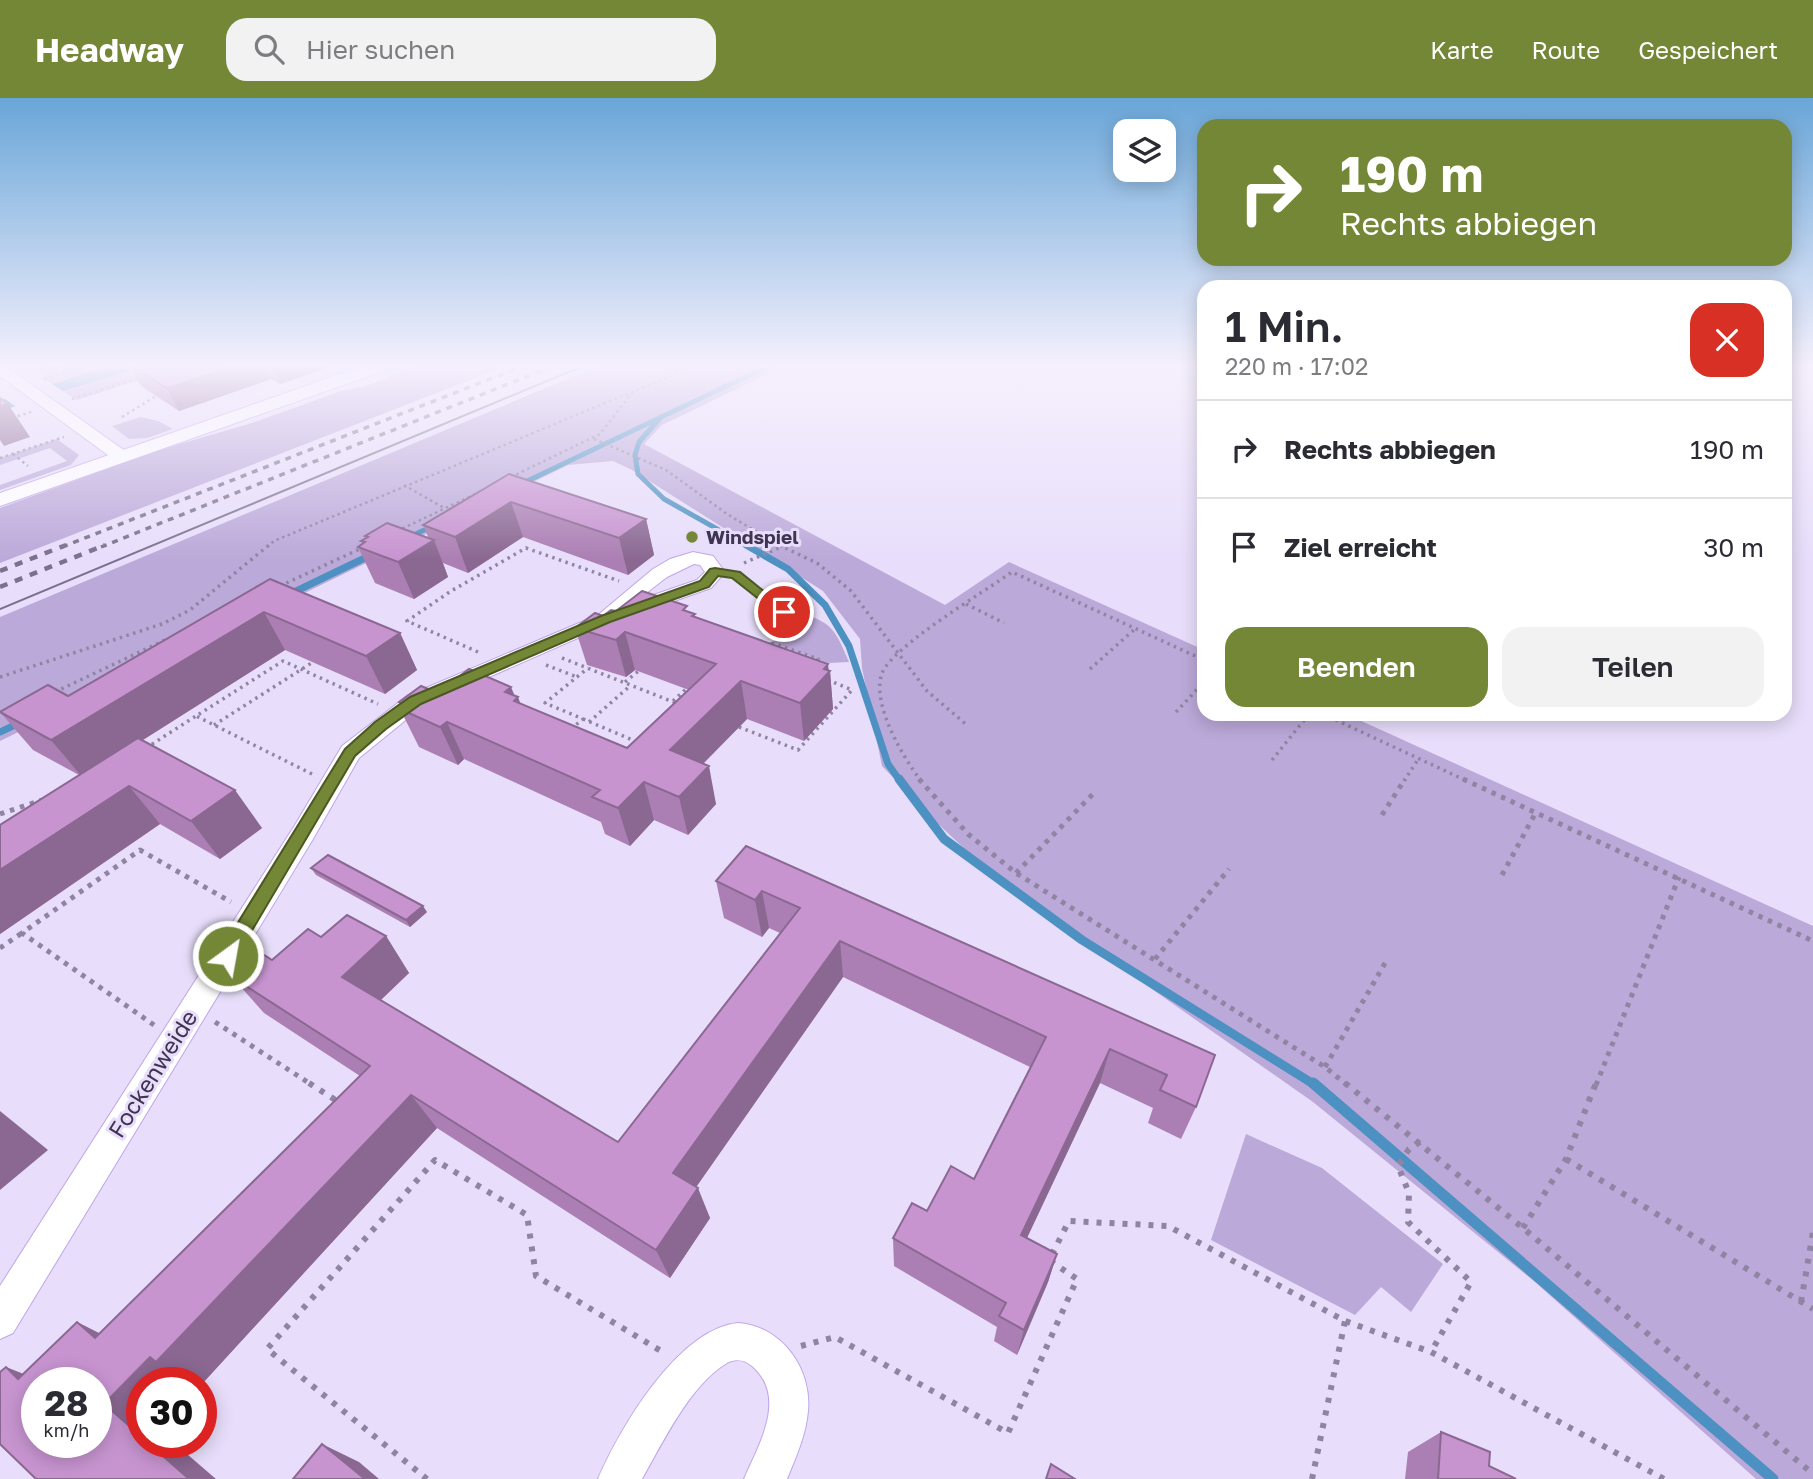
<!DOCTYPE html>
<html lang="de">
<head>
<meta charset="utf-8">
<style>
  body { margin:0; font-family:"Golos Text",sans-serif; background:#f2f2f3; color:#2b2b33; height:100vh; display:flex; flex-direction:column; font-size:26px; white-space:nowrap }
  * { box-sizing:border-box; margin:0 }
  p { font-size:23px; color:#7c7c81 }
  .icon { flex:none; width:38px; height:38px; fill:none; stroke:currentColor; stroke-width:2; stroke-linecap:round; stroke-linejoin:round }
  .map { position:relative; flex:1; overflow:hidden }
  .drawer { position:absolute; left:1197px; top:182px; width:595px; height:441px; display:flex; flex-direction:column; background:#fff; border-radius:21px; box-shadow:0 4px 18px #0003 }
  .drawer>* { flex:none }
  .guide { position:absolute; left:1197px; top:21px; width:595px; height:147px; border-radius:21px; box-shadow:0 4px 18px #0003; background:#738737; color:#fff; overflow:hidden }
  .controls { position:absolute; left:1113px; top:21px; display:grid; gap:14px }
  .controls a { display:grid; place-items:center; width:63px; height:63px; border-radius:14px; background:#fff; box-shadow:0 4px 18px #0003; font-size:35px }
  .speed { position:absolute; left:21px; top:1269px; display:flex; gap:14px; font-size:35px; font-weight:700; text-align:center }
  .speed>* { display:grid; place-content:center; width:91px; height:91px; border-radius:50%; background:#fff; box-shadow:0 4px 18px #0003; line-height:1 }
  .speed small { font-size:18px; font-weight:400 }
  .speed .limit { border:10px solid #d22; background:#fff; color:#111 }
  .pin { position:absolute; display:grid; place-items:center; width:60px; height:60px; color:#fff; margin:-30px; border:4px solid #fff; border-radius:50%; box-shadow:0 2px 7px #0007 }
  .me { position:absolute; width:77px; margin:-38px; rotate:32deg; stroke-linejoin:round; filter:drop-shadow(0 0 5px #0008) }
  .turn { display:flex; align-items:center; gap:24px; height:147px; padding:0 28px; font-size:32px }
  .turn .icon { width:91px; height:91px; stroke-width:2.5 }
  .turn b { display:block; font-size:49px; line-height:60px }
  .round { display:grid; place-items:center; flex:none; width:74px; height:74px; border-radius:21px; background:#f2f2f3 }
  .summary { display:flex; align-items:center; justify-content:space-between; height:119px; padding:0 28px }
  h1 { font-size:42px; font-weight:600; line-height:52px }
  .action { display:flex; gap:14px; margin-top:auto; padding:14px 28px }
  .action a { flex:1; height:80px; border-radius:21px; background:#738737; color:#fff; font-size:28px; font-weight:600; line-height:80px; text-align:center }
  .action a+a { background:#f2f2f3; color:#2b2b33 }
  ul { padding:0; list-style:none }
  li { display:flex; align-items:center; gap:21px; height:98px; padding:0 28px; border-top:2px solid #e1e1e2 }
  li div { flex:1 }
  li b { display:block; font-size:26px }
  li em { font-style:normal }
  header { display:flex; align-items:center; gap:42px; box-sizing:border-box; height:98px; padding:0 35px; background:#738737; color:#fff }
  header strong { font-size:33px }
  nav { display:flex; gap:38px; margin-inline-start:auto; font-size:24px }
  .search { width:490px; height:63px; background:#f2f2f3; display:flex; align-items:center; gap:18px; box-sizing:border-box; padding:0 24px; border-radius:21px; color:#7c7c81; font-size:26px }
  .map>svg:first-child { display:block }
  .green { fill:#bba9d9 }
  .water { fill:#4c91c1 }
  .pier { fill:#e8defb }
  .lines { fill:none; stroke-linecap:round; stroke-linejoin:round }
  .stream-far3 { stroke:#4c91c1; stroke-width:5 }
  .stream-far2 { stroke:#4c91c1; stroke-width:7 }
  .stream-far1 { stroke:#4c91c1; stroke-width:9 }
  .stream { stroke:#4c91c1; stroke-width:11 }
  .service-casing { stroke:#bfa5ea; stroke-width:2 }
  .minor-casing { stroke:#bfa5ea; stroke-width:2 }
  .tertiary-casing { stroke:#bfa5ea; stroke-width:2 }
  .path-far3 { stroke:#8f85a2; stroke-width:2.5; stroke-dasharray:2.5 3.5; stroke-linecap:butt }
  .path-far2 { stroke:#8f85a2; stroke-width:3.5; stroke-dasharray:2.5 4.5; stroke-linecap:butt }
  .path-far1 { stroke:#8f85a2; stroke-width:5; stroke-dasharray:4.5 6; stroke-linecap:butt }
  .path { stroke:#8f85a2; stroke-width:6; stroke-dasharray:5 8; stroke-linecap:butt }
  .service { fill:#fff; fill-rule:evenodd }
  .minor { fill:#fff; fill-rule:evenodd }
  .tertiary { fill:#fff; fill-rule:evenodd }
  .tram { stroke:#7b708d; stroke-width:2 }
  .rail-far1 { stroke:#7b708d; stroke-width:3.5; stroke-dasharray:6 6; stroke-linecap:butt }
  .rail { stroke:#7b708d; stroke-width:4.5; stroke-dasharray:8 8; stroke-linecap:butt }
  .wall { fill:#ab7fb3 }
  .shaded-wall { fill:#8b6892 }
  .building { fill:#c794d0; stroke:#8b6892; stroke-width:2; fill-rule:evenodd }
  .route { fill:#738737; stroke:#4b5824; stroke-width:2 }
  .poi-dot { fill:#738737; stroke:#e8defb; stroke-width:2.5 }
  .labels { text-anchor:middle; stroke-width:6; stroke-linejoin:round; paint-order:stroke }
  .far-poi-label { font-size:19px; font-weight:bold; fill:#3f3451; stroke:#e8defb; text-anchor:start }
  .street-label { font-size:23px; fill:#3f3451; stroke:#e8defb }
</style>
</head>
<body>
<header>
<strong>Headway</strong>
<div class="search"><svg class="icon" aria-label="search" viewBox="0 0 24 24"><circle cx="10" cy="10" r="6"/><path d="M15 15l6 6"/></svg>Hier suchen</div>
<nav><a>Karte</a><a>Route</a><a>Gespeichert</a></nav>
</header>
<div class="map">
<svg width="1813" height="1381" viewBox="0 0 1813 1381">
  <rect width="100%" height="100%" fill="#e8defb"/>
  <!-- green -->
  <g class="green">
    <path d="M31,268H110L50,286L42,279L45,278Z"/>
    <path d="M145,268H183L77,302L63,294Z"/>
    <path d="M418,268H506L0,465V410L159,352L252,325L341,293L366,288Z"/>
    <path d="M598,268H784L662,327L644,346L945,507L1009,464L1204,552V616H1346L1813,828V1381H1756L1535,1184L1313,1004L1002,786L934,722L882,668L862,570L860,541L823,493L632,372L613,363L568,367L0,643V519Z"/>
    <path d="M141,319L158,323L173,331L147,340L129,341L112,328Z"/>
    <path d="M57,341L79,357L71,367L0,392V387L67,363L50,350L0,367V360Z"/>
    <path d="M797,513C833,526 834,529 849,564L829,565L772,545L782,536L774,533Z"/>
    <path d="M1246,1036L1322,1070L1443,1166L1411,1214L1381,1189L1355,1217L1211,1142Z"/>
  </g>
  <!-- water -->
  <path class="water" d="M110,268H145L0,313V302Z"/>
  <!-- pier -->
  <path class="pier" d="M48,283L67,296L19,311L1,298Z"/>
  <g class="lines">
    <!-- stream-far3 -->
    <g class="stream-far3">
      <path d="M661,319L639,344L635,357L638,376L664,401L749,449"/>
      <path d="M521,386L768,268"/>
      <path d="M407,440L433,428"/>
    </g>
    <!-- stream-far2 -->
    <g class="stream-far2">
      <path d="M746,447L788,471L825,507L849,548L888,666L900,683"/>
      <path d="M290,496L373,456"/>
      <path d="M0,634L19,625"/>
    </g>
    <!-- stream-far1 -->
    <path class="stream-far1" d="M899,681L944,741L1082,842L1315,987"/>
    <!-- stream -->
    <path class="stream" d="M1313,985L1773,1381"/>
    <defs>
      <path id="service" d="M715,471L739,475L789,514L784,517L780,516L733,479L712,476V472Z"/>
      <g id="minor">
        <path d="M0,268H5L128,355L130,359L128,363H116L0,278Z"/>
        <path d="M693,454L713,458L725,474L711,490L612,525L423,608L359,660L313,741L13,1235L0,1241V1188L295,727L342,648L407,598L598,517L653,471L670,461ZM694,466L700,467L705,474L697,482L636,503L667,479Z"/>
        <path d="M738,1225C782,1228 812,1271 808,1313C806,1337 796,1359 787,1381H744C759,1346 788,1299 752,1268C745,1262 736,1260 727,1265C690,1287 663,1344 642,1381H598C620,1330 678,1231 738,1225Z"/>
      </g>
      <path id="tertiary" d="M363,268H389L386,272L0,408V395Z"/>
    </defs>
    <!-- service casing -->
    <use href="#service" class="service-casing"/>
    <!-- minor casing -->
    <use href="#minor" class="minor-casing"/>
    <!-- tertiary casing -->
    <use href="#tertiary" class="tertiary-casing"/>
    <!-- path-far3 -->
    <g class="path-far3">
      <path d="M44,281L87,268"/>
      <path d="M72,301L141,279"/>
      <path d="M122,319L156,298"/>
      <path d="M12,320L31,314"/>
      <path d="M594,341L666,372L727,416L782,449"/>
      <path d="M13,356L28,368"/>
      <path d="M0,360L64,339"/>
      <path d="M511,379L600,336L635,291"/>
      <path d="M404,387L444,410"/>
      <path d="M397,433L484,392"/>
      <path d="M267,449L274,443L694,268"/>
    </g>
    <!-- path-far2 -->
    <g class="path-far2">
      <path d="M779,447L817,465L851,493L927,593L968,628"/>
      <path d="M744,465L781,449"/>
      <path d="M280,488L364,449"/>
      <path d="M966,506L1004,525"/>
      <path d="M778,528L774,533L782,536L772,545L818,561L816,564"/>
      <path d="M478,554L407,523L451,493L526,450L619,483"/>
      <path d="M562,560L681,607"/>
      <path d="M546,567L577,579"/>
      <path d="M1090,571L1136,530"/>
      <path d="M0,579L162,526L190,512L269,447"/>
      <path d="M625,584L641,571"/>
      <path d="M55,594L167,541"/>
      <path d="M673,603L687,590"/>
      <path d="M1176,614L1204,584"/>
      <path d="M1323,616L1467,683"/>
      <path d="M583,621L637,644"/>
      <path d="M589,624L631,587"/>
      <path d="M214,627L313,564"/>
      <path d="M739,629L798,652L852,592L828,582"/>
      <path d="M571,631L583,621L545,605L588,570"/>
      <path d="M146,650L196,618"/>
      <path d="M1272,662L1309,616"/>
      <path d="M312,676L196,618L283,563L378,606"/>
      <path d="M921,683C903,659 871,606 882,575C893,548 984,494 1012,474L1204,562"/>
      <path d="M1404,683L1419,660"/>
    </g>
    <!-- path-far1 -->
    <g class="path-far1">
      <path d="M919,681L968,736L1016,775L1325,969L1347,987"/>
      <path d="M1463,681L1813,843"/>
      <path d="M0,716L42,702"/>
      <path d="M1382,717L1405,681"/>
      <path d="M1016,775L1093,696"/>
      <path d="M1502,777L1536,714"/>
      <path d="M0,850L22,835"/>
      <path d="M1155,861L1229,771"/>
      <path d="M215,924L312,987"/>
      <path d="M154,927L22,835L140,752L231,804"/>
      <path d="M1325,969L1388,860"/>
      <path d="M1596,987L1679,779"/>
    </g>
    <!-- path -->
    <g class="path">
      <path d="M309,985L340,1005"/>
      <path d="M1345,985L1523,1130L1813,1376"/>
      <path d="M1420,1044L1409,1051L1398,1068L1409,1095L1408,1124L1471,1184L1431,1254"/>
      <path d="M1566,1061L1813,1211"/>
      <path d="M1523,1130L1566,1061L1596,985"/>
      <path d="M1801,1204L1813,1134"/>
      <path d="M801,1248L835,1239L1008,1335L1077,1181L1049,1162L1069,1123L1168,1128L1345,1223L1431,1254L1664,1381"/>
      <path d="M427,1381L267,1251L435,1062L527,1117L536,1178L666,1256"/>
      <path d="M1312,1381L1345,1223"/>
    </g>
    <!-- service -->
    <use href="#service" class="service"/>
    <!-- minor -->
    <use href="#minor" class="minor"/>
    <!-- tertiary -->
    <use href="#tertiary" class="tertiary"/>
    <!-- tram -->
    <path class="tram" d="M0,511L583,268"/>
    <!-- rail-far1 -->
    <g class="rail-far1">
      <path d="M62,449L523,268"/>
      <path d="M101,449L553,268"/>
    </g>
    <!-- rail -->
    <g class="rail">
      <path d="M0,473L66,447"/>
      <path d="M0,489L105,447"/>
    </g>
  </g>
  <!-- wall -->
  <g class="wall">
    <path d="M129,268H333L280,286L271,281L179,313L141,288Z"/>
    <path d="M509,376L646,421L654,457L628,477L523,439L468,475L443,465L448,479L414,501L375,485L358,449L362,446L361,443L366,440L365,438L429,441L423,427Z"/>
    <path d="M270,481L400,535L417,572L385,596L285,552L142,642L262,730L220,761L160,726L0,836V727L79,677L33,652L0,614L68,598Z"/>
    <path d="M688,514L695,516V519L830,573L833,611L804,643L747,621L703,666L716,706L688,737L654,722L630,748L605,736L601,724L464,661L458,667L419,649L400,611L402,610L399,604L438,595L515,598L521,606L627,650L689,592L635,572L626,579L587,567L575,530L603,518Z"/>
    <path d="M746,748L1215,957L1196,1009L1181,1041L1148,1025L1153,1010L1100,985L1027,1140L1057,1156L1048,1184L1017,1257L994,1243L997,1229L894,1168L893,1140L927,1113L974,1081L1030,969L843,879L696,1089L710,1120L670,1180L437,1030L201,1287V1284L194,1283L193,1284H142L23,1276L77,1224L99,1235L360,978L264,915L232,879L321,839L386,838L409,875L381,902L618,1044L780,835L769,830L762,839L724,820L716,783Z"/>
    <path d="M311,770L427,814L410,829L316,777Z"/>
    <path d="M1441,1334L1489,1368L1516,1381H1405L1408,1354Z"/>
  </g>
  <!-- shaded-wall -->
  <g class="shaded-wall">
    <path d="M49,268H68L52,273Z"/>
    <path d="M235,268H265L271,281L179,313L167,290Z"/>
    <path d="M271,268H333L280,286Z"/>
    <path d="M8,306L30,339L4,348L0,342V308Z"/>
    <path d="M511,404L523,439L468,475L455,439Z"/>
    <path d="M646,421L654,457L628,477L619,440Z"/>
    <path d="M434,442L448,479L414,501L398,464Z"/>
    <path d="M264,514L285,552L83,680L51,642Z"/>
    <path d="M625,534L635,572L626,579L616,542Z"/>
    <path d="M400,535L417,572L385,596L366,558Z"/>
    <path d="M828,566L829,575L830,573L833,611L804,643L800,605Z"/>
    <path d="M741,583L747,621L679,690L670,652Z"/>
    <path d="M511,589L516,601L518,599L532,637L505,594Z"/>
    <path d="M447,624L464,661L458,667L440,629Z"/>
    <path d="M709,668L716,706L688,737L679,699Z"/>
    <path d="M644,684L654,722L630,748L618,710Z"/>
    <path d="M129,688L160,726L0,836V772Z"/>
    <path d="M235,692L262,730L220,761L191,723Z"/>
    <path d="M762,793L769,830L762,839L755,802Z"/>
    <path d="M423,808L427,814L410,829L406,822Z"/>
    <path d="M386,838L409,875L368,914L342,879Z"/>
    <path d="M840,843L843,879L685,1105L673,1075Z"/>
    <path d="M1110,951L1100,985L1015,1165L1021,1137Z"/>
    <path d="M411,997L437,1030L201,1287V1284L194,1283L193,1284H142V1339L104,1306Z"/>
    <path d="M0,1013L48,1052L0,1092Z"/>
    <path d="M698,1090L710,1120L670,1180L656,1152Z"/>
    <path d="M1057,1156L1048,1184L1017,1257L1024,1232Z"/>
    <path d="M77,1224L126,1249L95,1240Z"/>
    <path d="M6,1269L44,1284L18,1281Z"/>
    <path d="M147,1344H173L216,1381H189Z"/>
    <path d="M322,1346L359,1364L379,1381H365Z"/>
  </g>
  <!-- building -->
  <g class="building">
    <path d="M131,268H235L167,290Z"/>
    <path d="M0,300L8,306L0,308Z"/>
    <path d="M509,376L646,421L619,440L511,404L455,439L423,427Z"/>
    <path d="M387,425L434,442L398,464L358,449L365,444L361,443L368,439L365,438Z"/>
    <path d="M270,481L400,535L366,558L264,514L51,642L0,614L48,587L68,598Z"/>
    <path d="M642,493L687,508L683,512L695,516L692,518L828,566L824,571L830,573L800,605L741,583L670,652L709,668L679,699L644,684L618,710L592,699L600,692L447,624L440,629L400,611L405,607L399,604L421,588L438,595L469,571L511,589L505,594L518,599L514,603L627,650L716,566L625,534L616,542L575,530L595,515L603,518L611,512L616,513Z"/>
    <path d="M138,640L235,692L191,723L129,688L0,772V727Z"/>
    <path d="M746,748L1215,957L1196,1009L1160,992L1167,977L1110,951L1021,1137L1057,1156L1024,1232L999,1218L1006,1205L893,1140L912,1105L927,1113L951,1068L974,1081L1046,939L840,843L673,1075L698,1090L656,1152L411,997L156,1264L150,1259L104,1306L142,1339V1344H147L189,1381H36L0,1346V1274L6,1269L18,1281L77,1224L95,1240L370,968L232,879L261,855L272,862L308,831L321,839L347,817L386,838L342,879L618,1044L800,810L762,793L755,802L716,783ZM37,1284H96V1344H37Z"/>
    <path d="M328,757L423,808L406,822L311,770Z"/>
    <path d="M1441,1334L1490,1354L1489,1368L1516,1381H1438Z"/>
    <path d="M322,1346L365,1381H293Z"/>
    <path d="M1051,1366L1075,1381H1046Z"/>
  </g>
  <!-- sky -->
  <linearGradient id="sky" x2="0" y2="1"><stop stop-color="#69a6d8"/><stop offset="0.58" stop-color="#f5f0fd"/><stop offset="1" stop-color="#f5f0fd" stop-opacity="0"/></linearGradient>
  <rect width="1813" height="461" fill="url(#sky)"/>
  <!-- route -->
  <path class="route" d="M715,470L740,474L790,514L784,518L779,517L732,480L718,478L709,489L610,524L421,606L386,631L355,658L234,863L228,865L221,863L218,858L221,852L345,651L375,624L410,599L601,518L700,483L710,471Z"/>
  <!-- markers -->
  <circle class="poi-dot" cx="692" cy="439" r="7"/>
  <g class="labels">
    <!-- far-poi labels -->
    <g class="far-poi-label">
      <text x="706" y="446">Windspiel</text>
    </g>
    <!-- street labels -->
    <g class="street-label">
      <text transform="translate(153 976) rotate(-58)" y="8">Fockenweide</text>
    </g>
  </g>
</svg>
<div class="controls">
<a><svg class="icon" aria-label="layers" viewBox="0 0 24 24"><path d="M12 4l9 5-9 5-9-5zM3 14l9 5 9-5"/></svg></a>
</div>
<div class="speed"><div>28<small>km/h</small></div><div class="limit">30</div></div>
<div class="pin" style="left:784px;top:514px;background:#d93025"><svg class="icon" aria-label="arrive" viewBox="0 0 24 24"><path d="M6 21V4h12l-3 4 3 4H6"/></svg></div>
<svg class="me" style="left:228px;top:858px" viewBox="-20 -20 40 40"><circle r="17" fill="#738737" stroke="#fff" stroke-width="3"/><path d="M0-11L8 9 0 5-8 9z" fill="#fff"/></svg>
<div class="guide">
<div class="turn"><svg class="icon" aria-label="right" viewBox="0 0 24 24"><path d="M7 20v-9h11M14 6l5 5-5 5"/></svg><div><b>190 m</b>Rechts abbiegen</div></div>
</div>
<section class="drawer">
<div class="summary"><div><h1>1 Min.</h1><p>220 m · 17:02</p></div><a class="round" style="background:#d93025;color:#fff"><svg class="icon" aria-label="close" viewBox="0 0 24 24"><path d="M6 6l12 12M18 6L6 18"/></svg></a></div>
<ul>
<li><svg class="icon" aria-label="right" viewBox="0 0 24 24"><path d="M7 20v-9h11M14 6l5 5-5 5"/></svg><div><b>Rechts abbiegen</b></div><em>190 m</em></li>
<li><svg class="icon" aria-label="arrive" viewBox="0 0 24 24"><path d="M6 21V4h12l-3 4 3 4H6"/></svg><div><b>Ziel erreicht</b></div><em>30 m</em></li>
</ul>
<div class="action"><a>Beenden</a><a>Teilen</a></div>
</section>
</div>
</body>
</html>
